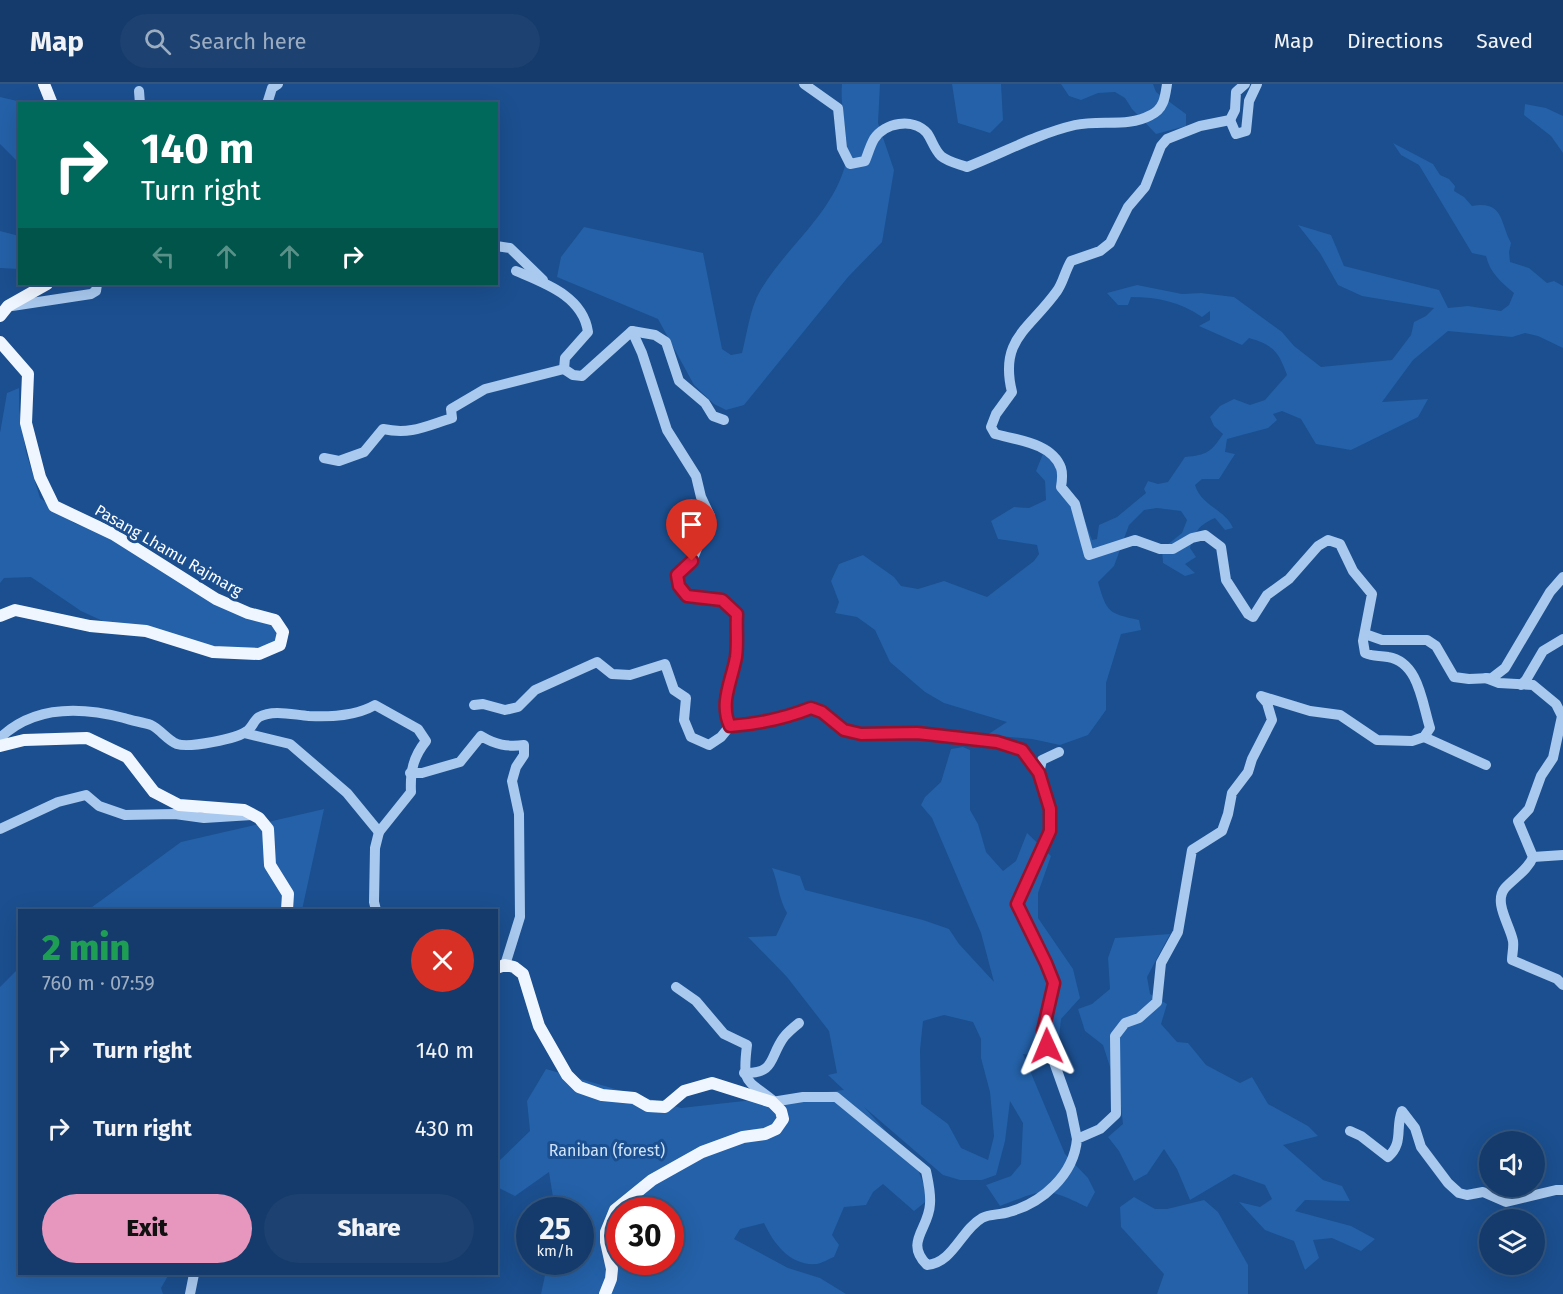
<!DOCTYPE html>
<html lang="en">
<head>
<meta charset="utf-8">
<style>
  body { margin:0; font-family:"Fira Sans",sans-serif; background:#1d4271; color:#f1f3f6; height:100vh; display:flex; flex-direction:column; font-size:22px; white-space:nowrap }
  * { box-sizing:border-box; margin:0 }
  p { font-size:20px; color:#9dadc1 }
  .icon { flex:none; width:33px; height:33px; fill:none; stroke:currentColor; stroke-width:2; stroke-linecap:round; stroke-linejoin:round }
  .map { position:relative; flex:1; overflow:hidden }
  .drawer { position:absolute; left:18px; top:825px; width:480px; height:366px; display:flex; flex-direction:column; background:#143b6b; border-radius:0px; box-shadow:0 6px 24px #0002,0 0 0 2px #33557e }
  .drawer>* { flex:none }
  .hud { position:absolute; left:18px; top:18px; width:480px; height:183px; border-radius:0px; box-shadow:0 6px 24px #0002,0 0 0 2px #33557e; background:#00695c; color:#fff; overflow:hidden }
  .fabs { position:absolute; left:1479px; top:1047px; display:grid; gap:12px }
  .fabs a { display:grid; place-items:center; width:66px; height:66px; border-radius:50%; background:#143b6b; box-shadow:0 6px 24px #0002,0 0 0 2px #33557e; font-size:30px }
  .speed { position:absolute; left:516px; top:1113px; display:flex; gap:12px; font-size:30px; font-weight:700; text-align:center }
  .speed>* { display:grid; place-content:center; width:78px; height:78px; border-radius:50%; background:#143b6b; box-shadow:0 6px 24px #0002,0 0 0 2px #33557e; line-height:1 }
  .speed small { font-size:15px; font-weight:400 }
  .speed .limit { border:9px solid #d22; background:#fff; color:#111 }
  .pin { position:absolute; display:grid; place-items:center; width:51px; height:51px; color:#fff; margin:-62px -26px; border-radius:50% 50% 50% 0; rotate:-45deg; box-shadow:0 0 6px #0007 }
  .pin .icon { rotate:45deg }
  .me { position:absolute; width:66px; margin:-33px; rotate:359deg; stroke-linejoin:round; filter:drop-shadow(0 0 4px #0008) }
  .turn { display:flex; align-items:center; gap:21px; height:126px; padding:0 24px; font-size:27px }
  .turn .icon { width:78px; height:78px; stroke-width:2.5 }
  .turn b { display:block; font-size:42px; line-height:51px }
  .lanes { display:flex; align-items:center; height:57px; padding:0 24px; background:#0003; justify-content:center; gap:30px; direction:ltr }
  .lanes .off { opacity:.35 }
  .round { display:grid; place-items:center; flex:none; width:63px; height:63px; border-radius:32px; background:#1d4271 }
  .summary { display:flex; align-items:center; justify-content:space-between; height:102px; padding:0 24px }
  h1 { font-size:36px; font-weight:800; line-height:45px; color:#1e9e55 }
  .button { display:flex; gap:12px; margin-top:auto; padding:12px 24px }
  .button a { flex:1; height:69px; border-radius:36px; background:#e797bd; color:#111; font-size:24px; font-weight:800; line-height:69px; text-align:center }
  .button a+a { background:#1d4271; color:#f1f3f6 }
  ul { padding:0; list-style:none }
  li { display:flex; align-items:center; gap:18px; height:78px; padding:0 24px }
  li div { flex:1 }
  li b { display:block; font-size:22px }
  li em { font-style:normal }
  header { display:flex; align-items:center; gap:36px; box-sizing:border-box; height:84px; padding:0 30px; background:#143b6b; border-bottom:2px solid #33557e }
  header strong { font-size:28px }
  nav { display:flex; gap:33px; margin-inline-start:auto; font-size:21px }
  .search { width:420px; height:54px; background:#1d4271; display:flex; align-items:center; gap:15px; box-sizing:border-box; padding:0 21px; border-radius:33px; color:#9dadc1; font-size:22px }
  .map>svg:first-child { display:block }
  .green { fill:#2461a8; fill-rule:evenodd }
  .lines { fill:none; stroke-linecap:round; stroke-linejoin:round }
  .minor { stroke:#a9c9ee; stroke-width:10 }
  .major { stroke:#f0f6ff; stroke-width:12 }
  .route-casing { stroke:#92132f; stroke-width:15 }
  .route { stroke:#e11d48; stroke-width:10 }
  .labels { text-anchor:middle; stroke-width:6; stroke-linejoin:round; paint-order:stroke }
  .street-label { font-size:16px; fill:#fff; stroke:#1b4f8f }
  .park-label { font-size:16px; fill:#cfe3fa; stroke:#1b4f8f }
</style>
</head>
<body>
<header>
<strong>Map</strong>
<div class="search"><svg class="icon" aria-label="search" viewBox="0 0 24 24"><circle cx="10" cy="10" r="6"/><path d="M15 15l6 6"/></svg>Search here</div>
<nav><a>Map</a><a>Directions</a><a>Saved</a></nav>
</header>
<div class="map">
<svg width="1563" height="1210" viewBox="0 0 1563 1210">
  <rect width="100%" height="100%" fill="#1b4f8f"/>
  <!-- green -->
  <g class="green">
    <path d="M842,0H880L878,39L894,86L882,158L848,193L744,321L726,326L714,320L694,301L658,235L557,193L561,173L584,143L703,169L722,265L731,271L742,269C747,250 750,224 760,207C784,166 825,136 842,91C854,61 839,31 842,0Z"/>
    <path d="M952,0H1001L1003,36L990,49L958,39Z"/>
    <path d="M1061,0H1153L1156,8L1186,30V42L1156,50L1132,25L1125,14L1115,8L1098,9L1081,16L1069,12Z"/>
    <path d="M0,13L26,19L20,20L19,79L0,60Z"/>
    <path d="M1525,20L1546,24L1563,32V69L1551,52L1524,31Z"/>
    <path d="M1393,59L1433,80L1440,91L1449,95L1455,102L1454,107L1464,113L1472,122C1504,116 1500,139 1511,159L1509,168L1510,178L1529,184L1547,199L1554,197L1563,202V264L1538,252L1525,249L1512,253L1448,247L1413,276L1382,318L1428,315L1418,333L1351,366L1316,360L1301,335L1282,327L1273,330L1277,336L1268,344L1227,355L1225,368L1235,370L1219,395H1202L1195,401C1201,422 1225,425 1233,444L1225,446L1215,434C1199,441 1195,447 1190,464L1196,473L1185,480L1195,489L1185,492L1163,479L1162,465L1182,449L1187,436L1181,427L1157,424L1144,426L1129,441L1114,482L1098,498C1107,529 1108,529 1139,536L1141,546L1121,550L1106,599V626L1088,651L1060,661L1032,655L987,651L1007,638L944,619L925,608L890,578L875,546L857,533L835,529L839,518L831,497L839,480L863,471L894,493L901,502L918,505L944,497L987,513L1034,477L1039,470L1037,461L998,455L991,437L1014,423L1029,424L1046,416L1045,397L1036,387L1047,360L1060,373L1067,408L1082,429L1092,456L1097,455L1099,441L1117,433L1146,409L1144,405L1148,397L1158,400L1168,398L1185,373C1207,371 1211,368 1223,350L1214,342L1210,333L1220,322L1234,315L1250,321L1265,316L1287,291C1279,269 1274,261 1249,254L1242,261L1199,242L1210,236V227L1202,233C1180,218 1158,213 1131,213L1128,221H1118L1107,209L1137,201L1182,210L1201,209L1234,213L1282,248L1294,262L1321,283L1392,276L1411,251L1414,238L1426,232L1434,224L1362,212L1338,201L1320,169L1298,141L1331,151L1344,182L1439,206L1448,224L1468,222L1501,227L1509,221L1514,209C1501,198 1490,189 1486,172L1472,169L1419,81L1401,71Z"/>
    <path d="M0,147L19,152V185L0,184Z"/>
    <path d="M19,304V325L26,368L40,414L74,439L114,454L269,539L277,546V555L269,561L257,564H213L146,542L105,538L81,527L31,493L4,494L0,499V349L7,309Z"/>
    <path d="M963,663L970,666V726L978,740L986,768L1003,787L1016,777L1027,749L1051,772L1038,809V834L1073,885L1080,914L1061,935L1057,973L1023,970L1065,1070L1088,1094L1095,1108L1087,1123C1044,1102 1045,1105 1000,1122L986,1101L1011,1092L1021,1080L1023,1039L1010,1017L1005,1057L996,1091L982,1096H960L943,1091L864,1023L916,1080L929,1115L914,1127L883,1100L873,1108L866,1121L844,1123L832,1151L839,1161L834,1173C829,1175 822,1179 817,1180C790,1182 774,1160 764,1139L740,1145L734,1155L788,1184L820,1194L846,1210H541L548,1178H580V1126H555L549,1088L515,1112L497,1103V1079L530,1047L527,1017L546,985L681,1024L844,1006L828,991L837,989L829,947L787,893L748,853L776,852L787,829C778,813 779,801 772,784L800,792L805,806L923,836L949,845L959,860L994,898L981,849L932,734L921,721L925,713L941,698L951,665ZM944,931L973,938L981,955V974L990,1008L994,1052L988,1076L961,1064L948,1040L921,1020L920,966L923,937ZM620,1126H670V1178H620Z"/>
    <path d="M324,725L302,826H88L181,758Z"/>
    <path d="M1170,850L1147,893L1150,910L1167,920L1161,940L1177,958L1188,959L1206,981L1240,999L1252,993L1268,1020L1308,1042L1318,1052L1283,1061L1323,1096L1342,1102L1350,1117L1305,1116L1295,1127L1351,1142L1375,1155L1361,1167L1332,1154L1313,1156L1319,1174L1305,1186L1294,1157L1265,1146L1239,1118L1260,1123L1272,1115L1265,1101L1234,1090L1190,1116L1177,1085L1164,1065L1147,1090L1134,1097L1119,1067L1108,1053L1123,1040L1120,1014L1103,961L1085,947L1078,925L1092,920L1110,905L1108,874L1115,854Z"/>
    <path d="M19,884L20,1190H169L161,1204L163,1210H0V903Z"/>
    <path d="M1134,1113L1155,1125H1167L1204,1116L1218,1128L1248,1181V1210H1157L1164,1190L1121,1143L1120,1123Z"/>
  </g>
  <g class="lines">
    <!-- minor -->
    <g class="minor">
      <path d="M804,0L838,24L842,64L850,80L865,77C868,70 870,62 874,55C884,39 913,33 927,49C932,56 934,65 941,72C948,78 959,80 967,83C1003,69 1037,50 1075,41C1101,35 1127,44 1151,31C1164,25 1165,13 1167,0"/>
      <path d="M139,7L140,20"/>
      <path d="M267,20L272,4L278,0"/>
      <path d="M1230,36L1236,50L1246,47L1249,17L1257,0"/>
      <path d="M496,162L510,164L543,196"/>
      <path d="M516,187C544,199 583,212 588,248L565,274L564,285L573,291L582,292L632,247L642,269L667,346L696,392L701,413L710,432L692,477L677,491L679,502L687,512L722,516L737,530C736,544 738,559 736,573C732,596 719,619 730,642C759,640 783,635 811,624L822,629L845,646L861,650L917,649L997,658L1022,666L1039,689L1050,725V747L1017,821L1046,879L1054,899L1043,947L1071,1026L1077,1055"/>
      <path d="M12,222L91,210L96,207L97,200"/>
      <path d="M632,247L655,251L666,258L679,297L705,319L713,332L724,336"/>
      <path d="M324,374L339,377L364,368L383,345C411,351 426,342 452,334L451,325L485,305L564,285"/>
      <path d="M1365,550L1382,556H1427L1436,562L1454,593L1469,595L1492,594L1505,584L1550,508L1563,493"/>
      <path d="M1486,594L1499,599L1533,601L1556,620L1562,632L1553,674L1541,692L1529,725L1518,737L1533,773C1528,786 1514,794 1505,804C1493,818 1510,841 1513,857C1514,863 1512,870 1512,876L1557,895L1563,901"/>
      <path d="M1521,601L1526,596L1543,567L1563,555"/>
      <path d="M474,621L483,620L505,626L518,623L535,606L597,578L612,590L630,591L665,580L674,606L686,614L684,636L691,653L709,661L721,653L730,642"/>
      <path d="M1424,653L1486,681"/>
      <path d="M0,654C34,621 82,623 124,634C133,637 142,638 151,641C160,645 167,656 177,660C189,664 237,655 247,647C252,644 254,636 259,633C273,625 294,631 309,632C332,633 356,632 375,621L418,645L426,657C413,673 410,688 411,708L379,748L347,709L290,660L244,649"/>
      <path d="M410,689H422L460,678L481,652C496,661 507,663 524,661V671L516,683L512,697L519,730L520,833L505,881"/>
      <path d="M1039,689L1042,676L1059,668"/>
      <path d="M0,745L58,718L86,711L99,722L125,731L175,730L204,734L252,731"/>
      <path d="M1533,773L1563,771"/>
      <path d="M376,826L374,818L375,764L379,748"/>
      <path d="M676,903L696,917L724,950L747,961C742,1002 746,994 775,1018"/>
      <path d="M744,989C776,990 769,973 784,953C788,948 794,943 799,939"/>
      <path d="M772,1018L803,1013H836L926,1087C928,1097 931,1109 930,1120C929,1145 904,1158 927,1181C953,1179 961,1146 982,1134C989,1130 1000,1131 1009,1128C1042,1119 1074,1091 1077,1055L1100,1045L1116,1030L1115,952L1125,939L1139,934L1157,918L1161,879L1178,848L1192,766L1222,747L1228,730L1232,709L1248,688L1252,675L1272,636L1267,619L1261,612L1310,627L1340,631L1377,656L1412,657L1424,653L1430,644C1422,619 1419,578 1388,573C1379,571 1374,573 1365,569L1363,557L1372,510L1353,487L1340,460L1328,456L1318,462L1289,495L1267,511L1253,533L1248,530L1226,496L1221,463L1205,451L1192,454L1173,465H1160L1135,456L1089,471L1075,420L1061,403C1062,397 1063,390 1061,384C1052,359 1017,356 995,350L991,343L996,330L1012,308C999,255 1029,246 1057,207C1063,199 1065,187 1071,177L1100,167L1110,159L1128,123L1145,103L1161,62L1167,55L1200,42L1230,36L1235,26L1236,8L1245,0"/>
      <path d="M1350,1047L1361,1052L1388,1073C1404,1059 1395,1044 1402,1027L1415,1044L1421,1063L1448,1099L1459,1109L1467,1111L1483,1108L1506,1118L1556,1106H1563"/>
      <path d="M190,1210L194,1190"/>
    </g>
    <!-- major -->
    <g class="major">
      <path d="M44,0L52,20"/>
      <path d="M0,232L8,222L47,200"/>
      <path d="M0,258L28,290L26,339L40,393L54,422L113,450L216,515L248,529L275,536L283,548L280,561L259,570L213,568L146,547L90,542L15,526L0,532"/>
      <path d="M0,662L24,656L87,654L127,673L154,708L179,721L244,726L259,734L268,745L270,781L288,810L287,826"/>
      <path d="M496,884L505,881L514,883L523,890L539,942L567,991L579,1003L602,1011L634,1014L648,1022L665,1023L684,1007L712,999L772,1018L781,1027L783,1035L776,1045L765,1050L743,1053L702,1068L652,1096L615,1126L606,1148V1158L612,1185L611,1195L605,1210"/>
    </g>
  </g>
  <g class="lines">
    <defs>
      <path id="route" d="M692,477L677,491L679,502L687,512L722,516L737,530C736,544 738,559 736,573C732,596 719,619 730,642C759,640 783,635 811,624L822,628L844,646L861,650L917,649L997,658L1022,666L1039,689L1050,725V747L1017,820L1046,879L1054,899L1043,947L1047,962"/>
    </defs>
    <!-- route casing -->
    <use href="#route" class="route-casing"/>
    <!-- route -->
    <use href="#route" class="route"/>
  </g>
  <g class="labels">
    <!-- street labels -->
    <g class="street-label">
      <text transform="translate(169 466) rotate(30)" y="6">Pasang Lhamu Rajmarg</text>
    </g>
    <!-- park labels -->
    <g class="park-label">
      <text x="607" y="1072">Raniban (forest)</text>
    </g>
  </g>
</svg>
<div class="fabs">
<a><svg class="icon" aria-label="sound" viewBox="0 0 24 24"><path d="M4 9h4l5-4v14l-5-4H4zM17 9q2 3 0 6"/></svg></a>
<a><svg class="icon" aria-label="layers" viewBox="0 0 24 24"><path d="M12 4l9 5-9 5-9-5zM3 14l9 5 9-5"/></svg></a>
</div>
<div class="speed"><div>25<small>km/h</small></div><div class="limit">30</div></div>
<div class="pin" style="left:692px;top:477px;background:#d93025"><svg class="icon" aria-label="arrive" viewBox="0 0 24 24"><path d="M6 21V4h12l-3 4 3 4H6"/></svg></div>
<svg class="me" style="left:1047px;top:962px" viewBox="-20 -20 40 40"><path d="M0-17L14 15 0 8-14 15z" fill="#e11d48" stroke="#fff" stroke-width="4"/></svg>
<div class="hud">
<div class="turn"><svg class="icon" aria-label="right" viewBox="0 0 24 24"><path d="M7 20v-9h11M14 6l5 5-5 5"/></svg><div><b>140 m</b>Turn right</div></div>
<div class="lanes"><svg class="icon off" aria-label="left" viewBox="0 0 24 24"><path d="M17 20v-9H6M10 6l-5 5 5 5"/></svg><svg class="icon off" aria-label="ahead" viewBox="0 0 24 24"><path d="M12 20V5M6 11l6-6 6 6"/></svg><svg class="icon off" aria-label="ahead" viewBox="0 0 24 24"><path d="M12 20V5M6 11l6-6 6 6"/></svg><svg class="icon" aria-label="right" viewBox="0 0 24 24"><path d="M7 20v-9h11M14 6l5 5-5 5"/></svg></div>
</div>
<section class="drawer">
<div class="summary"><div><h1>2 min</h1><p>760 m · 07:59</p></div><a class="round" style="background:#d93025;color:#fff"><svg class="icon" aria-label="close" viewBox="0 0 24 24"><path d="M6 6l12 12M18 6L6 18"/></svg></a></div>
<ul>
<li><svg class="icon" aria-label="right" viewBox="0 0 24 24"><path d="M7 20v-9h11M14 6l5 5-5 5"/></svg><div><b>Turn right</b></div><em>140 m</em></li>
<li><svg class="icon" aria-label="right" viewBox="0 0 24 24"><path d="M7 20v-9h11M14 6l5 5-5 5"/></svg><div><b>Turn right</b></div><em>430 m</em></li>
</ul>
<div class="button"><a>Exit</a><a>Share</a></div>
</section>
</div>
</body>
</html>
